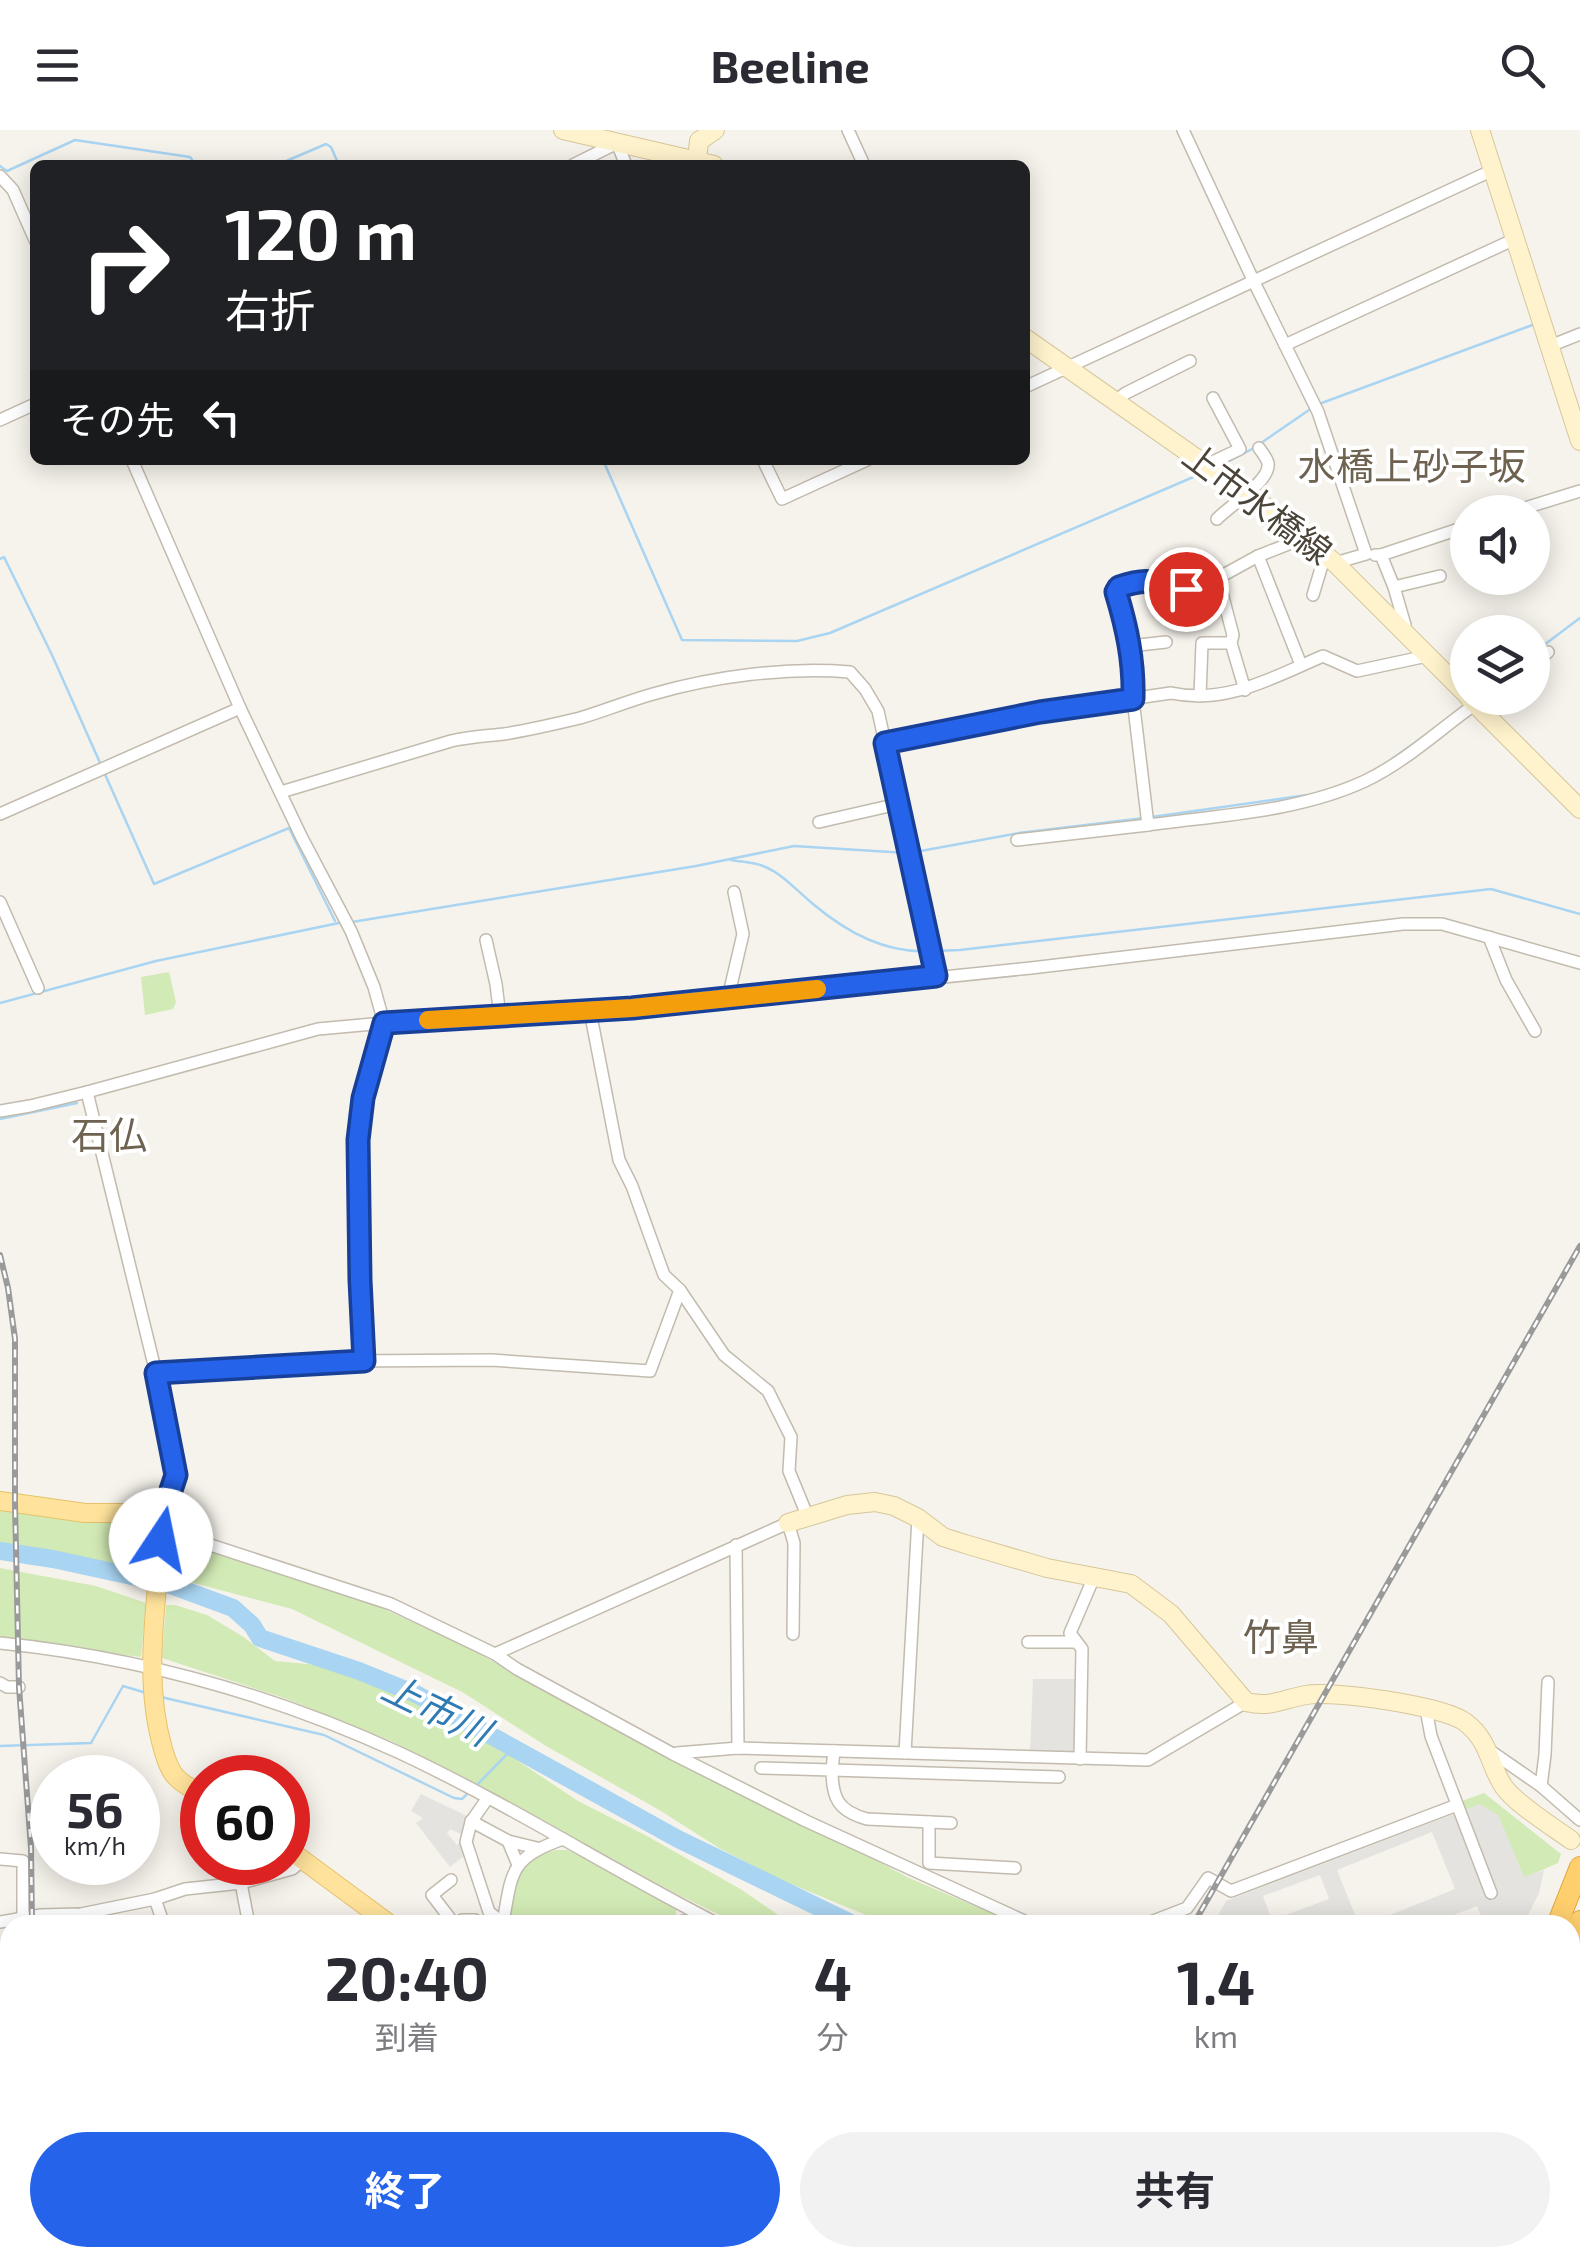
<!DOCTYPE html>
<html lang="ja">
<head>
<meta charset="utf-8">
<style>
  body { margin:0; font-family:"Exo 2","Noto Sans JP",sans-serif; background:#f2f2f3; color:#2b2b33; height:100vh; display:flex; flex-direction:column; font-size:38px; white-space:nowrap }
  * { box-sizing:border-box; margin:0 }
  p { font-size:32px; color:#7c7c81 }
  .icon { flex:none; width:55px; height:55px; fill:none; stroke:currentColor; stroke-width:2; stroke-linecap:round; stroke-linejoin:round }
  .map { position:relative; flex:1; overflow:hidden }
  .side { position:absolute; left:0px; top:1785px; width:1580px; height:352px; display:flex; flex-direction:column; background:#fff; border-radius:30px 30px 0 0; box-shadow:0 5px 25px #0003 }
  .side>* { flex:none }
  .top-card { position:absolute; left:30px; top:30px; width:1000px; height:305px; border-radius:15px; box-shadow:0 5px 25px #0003; background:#202124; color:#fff; overflow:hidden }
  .buttons { position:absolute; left:1450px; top:365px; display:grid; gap:20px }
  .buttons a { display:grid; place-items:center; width:100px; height:100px; border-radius:50%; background:#fff; box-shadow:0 5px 25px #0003; font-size:50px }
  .speed { position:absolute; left:30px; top:1625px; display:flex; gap:20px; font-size:50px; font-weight:700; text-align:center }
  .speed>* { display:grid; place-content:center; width:130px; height:130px; border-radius:50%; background:#fff; box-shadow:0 5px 25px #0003; line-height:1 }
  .speed small { font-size:25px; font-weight:400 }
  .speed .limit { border:15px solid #d22; background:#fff; color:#111 }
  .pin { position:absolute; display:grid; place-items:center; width:85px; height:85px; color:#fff; margin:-42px; border:5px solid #fff; border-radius:50%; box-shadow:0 2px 10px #0007 }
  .me { position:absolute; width:110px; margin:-55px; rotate:11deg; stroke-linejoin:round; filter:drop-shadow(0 0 8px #0008) }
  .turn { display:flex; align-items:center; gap:35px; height:210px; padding:0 30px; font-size:45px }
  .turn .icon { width:130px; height:130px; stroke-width:2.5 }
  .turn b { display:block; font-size:70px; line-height:85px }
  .then { display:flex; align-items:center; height:95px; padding:0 30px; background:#0003; gap:20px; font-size:38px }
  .eta { display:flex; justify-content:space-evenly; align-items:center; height:170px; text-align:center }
  .eta b { font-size:60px; font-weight:700; line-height:70px }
  .button { display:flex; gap:20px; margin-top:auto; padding:20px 30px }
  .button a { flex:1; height:115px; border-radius:60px; background:#2563eb; color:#fff; font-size:40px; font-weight:700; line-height:115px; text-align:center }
  .button a+a { background:#f2f2f3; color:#2b2b33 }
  header { display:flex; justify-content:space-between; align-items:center; height:130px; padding:0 30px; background:#fff; font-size:45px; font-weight:700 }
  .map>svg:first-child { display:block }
  .industrial { fill:#e6e2dd }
  .green { fill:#d2eab5 }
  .parking { fill:#e5e3e0; fill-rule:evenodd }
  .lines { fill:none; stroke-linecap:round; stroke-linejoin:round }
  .stream { stroke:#a9d4f2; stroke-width:2.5 }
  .river { stroke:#a9d4f2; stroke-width:18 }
  .street-casing { stroke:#c2bbae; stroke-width:14 }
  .secondary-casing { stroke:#d6c79b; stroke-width:20 }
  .primary-casing { stroke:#e6c16a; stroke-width:20 }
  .highway-casing { stroke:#e0a43c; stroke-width:22 }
  .street { stroke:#fff; stroke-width:11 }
  .secondary { stroke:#fff3cd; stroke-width:18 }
  .primary { stroke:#ffe39c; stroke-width:18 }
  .highway { stroke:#ffcf6e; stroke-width:20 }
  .rail-casing { stroke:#9a9a9a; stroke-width:6 }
  .rail { stroke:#fff; stroke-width:2.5; stroke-dasharray:8; stroke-linecap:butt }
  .highway-bridge-casing { stroke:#e0a43c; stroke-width:22; stroke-linecap:butt }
  .highway-bridge { stroke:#ffcf6e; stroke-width:20 }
  .route-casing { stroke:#184099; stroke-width:25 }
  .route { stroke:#2563eb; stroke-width:18 }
  .slow { stroke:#f59e0b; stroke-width:18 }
  .labels { text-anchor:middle; stroke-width:8; stroke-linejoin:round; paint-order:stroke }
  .street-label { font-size:35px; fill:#4b4439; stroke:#fff }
  .neighbourhood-label { font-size:38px; fill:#6e6250; stroke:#fff }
  .water-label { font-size:38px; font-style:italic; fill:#2e7ab2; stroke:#fff }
</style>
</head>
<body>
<header><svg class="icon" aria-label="menu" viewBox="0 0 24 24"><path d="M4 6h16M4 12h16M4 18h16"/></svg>Beeline<svg class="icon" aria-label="search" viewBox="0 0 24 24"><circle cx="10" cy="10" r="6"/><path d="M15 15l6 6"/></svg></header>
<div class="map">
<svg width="1580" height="2137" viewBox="0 0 1580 2137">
  <rect width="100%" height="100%" fill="#f6f3ec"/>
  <!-- industrial -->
  <path class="industrial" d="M1580,1820V2014L1570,2007V1846Z"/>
  <!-- green -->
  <g class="green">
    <path d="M169,842L176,872L173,879L145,885L141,847Z"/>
    <path d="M0,1380C46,1388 90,1394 137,1392C156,1415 167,1415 196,1414L366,1471L463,1515L708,1649L842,1712L909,1748L1019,1795H890L779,1749L719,1718L661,1681L546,1616L464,1563L292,1479L167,1446L0,1418Z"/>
    <path d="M0,1438L96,1456L146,1473L141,1527L0,1509Z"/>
    <path d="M166,1475H175L207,1485L242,1506L275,1531L372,1540L491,1613L578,1671L647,1706L742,1760L781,1787L809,1795H740L671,1761L462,1646L391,1611L287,1569L162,1528Z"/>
    <path d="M1484,1663L1561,1724L1558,1733L1524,1748L1498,1685L1463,1681L1459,1672Z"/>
    <path d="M555,1720H568L676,1778V1795H507C514,1753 510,1735 555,1720Z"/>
    <path d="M1570,2032L1580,2037V2080L1570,2076Z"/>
    <path d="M1570,2107L1580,2112V2137H1453L1434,2128H1570Z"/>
  </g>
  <!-- parking -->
  <g class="parking">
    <path d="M1033,1549H1077L1074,1621L1030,1622Z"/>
    <path d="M421,1664L469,1687L463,1705L450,1699L447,1703L457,1715L462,1712L465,1725L450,1737L416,1693L423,1688L411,1681Z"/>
    <path d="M1480,1674L1498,1685L1524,1747L1544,1740L1539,1763L1523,1795H1485L1477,1776L1428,1795H1365L1455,1759L1432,1702L1337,1740L1359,1795H1213L1226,1771ZM1320,1745L1329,1769L1272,1790L1263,1766Z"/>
  </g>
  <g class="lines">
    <!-- stream -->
    <g class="stream">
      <path d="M277,35L326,14L331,17L339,35"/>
      <path d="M0,36L7,41L75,10L190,27L196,35"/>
      <path d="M1319,274L1535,194"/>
      <path d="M1261,313L1312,278"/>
      <path d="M603,330L682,510L797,511L830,503L1205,342"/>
      <path d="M1222,335L1254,318"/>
      <path d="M0,429L4,427L52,525L101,635"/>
      <path d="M1532,524L1580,488"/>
      <path d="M1392,629L1426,605"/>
      <path d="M104,642L154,754L289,698L335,791"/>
      <path d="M1152,687L1307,665"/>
      <path d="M915,722L1019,703L1144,688"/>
      <path d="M731,730C741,732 753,732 763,736C782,743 797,761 813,774C845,801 885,823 927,821"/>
      <path d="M352,792L696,736L794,716L907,723"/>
      <path d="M935,821L960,820L1491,759L1580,784"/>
      <path d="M0,873L156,831L339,793"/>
      <path d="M0,989L77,973"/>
      <path d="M161,1567L324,1605L454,1668L462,1669L470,1661"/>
      <path d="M0,1616L91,1613L123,1556L143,1562"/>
      <path d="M476,1656L514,1617"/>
    </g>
    <!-- river -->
    <g class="river">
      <path d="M0,1421L53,1429L168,1454L233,1478L252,1495L260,1508L359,1541L416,1564L678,1709L855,1795"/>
      <path d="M1570,2106L1580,2110"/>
    </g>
    <defs>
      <g id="street">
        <path d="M848,0L864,35"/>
        <path d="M1183,0L1254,152L1318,282L1366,424L1335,433"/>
        <path d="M573,35L617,13L626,35"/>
        <path d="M0,46L13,60L35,110"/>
        <path d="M1285,215L1515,109"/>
        <path d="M1550,216L1580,204"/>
        <path d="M1025,257L1493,40"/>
        <path d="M1115,271L1126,263L1190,231"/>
        <path d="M0,290L35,274"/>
        <path d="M132,330L240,578L301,706L351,801L374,857L384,893L363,967L358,1009L360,1149L364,1231"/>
        <path d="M763,330L782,369L867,330"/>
        <path d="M1206,335L1240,319L1213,268"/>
        <path d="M1512,382L1580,361"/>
        <path d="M1217,389C1229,376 1271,351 1268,333C1267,329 1262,322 1259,318"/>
        <path d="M1375,425H1381L1394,457"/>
        <path d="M1381,425L1468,396"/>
        <path d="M1218,448L1186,459L1153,450L1136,451L1119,457L1116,462L1129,505L1134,543L1133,569L1148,695C1220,685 1298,682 1365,651C1409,630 1444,595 1484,568"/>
        <path d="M1313,465L1325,425"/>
        <path d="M1404,500L1405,495L1394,457L1440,446"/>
        <path d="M1130,516L1166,512"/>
        <path d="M1301,535L1258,426L1304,408"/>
        <path d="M1532,535L1548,522"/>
        <path d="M1245,560L1231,513L1233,505L1218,448L1258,426"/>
        <path d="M1200,566L1202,513H1231"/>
        <path d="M885,613L1040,582L1171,563C1226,575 1274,547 1323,526L1357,541L1427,526"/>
        <path d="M281,662L451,611C469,607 486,606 504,604C529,600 555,594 580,588C604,581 628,571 653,564C715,546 786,537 850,542L865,559L878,581L936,846"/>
        <path d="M0,684L240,578"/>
        <path d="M819,692L898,674"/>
        <path d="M1017,710L1148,695"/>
        <path d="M0,772L38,858"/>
        <path d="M1489,807L1506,850L1535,901"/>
        <path d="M486,810L496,854L500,887"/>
        <path d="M728,868L743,804L734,762"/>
        <path d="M590,881L619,1030L632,1056L664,1145L680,1160L724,1225L768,1261L791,1307L789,1341L807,1385"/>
        <path d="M87,962L156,1243L176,1345L159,1395"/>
        <path d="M0,981L30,976L87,962L318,899L384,893L633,879L1031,838L1403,794H1442L1580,833"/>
        <path d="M156,1243L349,1231L491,1230L650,1241L680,1160"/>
        <path d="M161,1410L189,1408L391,1474L495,1524L517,1539L673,1624L806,1691L1033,1795"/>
        <path d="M736,1415L738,1618"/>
        <path d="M1028,1512H1076"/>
        <path d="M0,1513C137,1527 274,1565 400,1623C509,1674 612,1740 720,1795"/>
        <path d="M495,1524L788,1393L794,1413L793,1504"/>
        <path d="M0,1553L7,1557H19"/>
        <path d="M1426,1579L1431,1606L1491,1763"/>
        <path d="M1489,1620L1541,1656L1580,1690"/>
        <path d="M834,1621L832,1640L1059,1647"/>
        <path d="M677,1623L738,1618L1148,1630L1246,1572"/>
        <path d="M905,1623L918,1388"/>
        <path d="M1080,1629L1082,1519L1070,1503L1094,1447"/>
        <path d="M761,1638L832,1640C832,1668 838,1681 867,1689L951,1693"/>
        <path d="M1541,1656L1545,1625L1548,1552"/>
        <path d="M487,1669L471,1692L466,1712L489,1782L503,1793C512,1741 510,1728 563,1709"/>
        <path d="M471,1691L508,1711"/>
        <path d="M929,1692V1733L1015,1738"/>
        <path d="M0,1729L23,1731V1795"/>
        <path d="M518,1735L508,1711L537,1718"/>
        <path d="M451,1750L432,1765L455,1795"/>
        <path d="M241,1753L249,1795"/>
        <path d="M155,1769L164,1795"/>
        <path d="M683,1791V1795"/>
        <path d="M0,1792L41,1785L81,1784L155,1769L185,1759L241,1753L292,1739L303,1730"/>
        <path d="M456,1795L462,1790H475L478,1795"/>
        <path d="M1143,1795L1187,1778L1208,1748L1231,1761L1457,1675"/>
        <path d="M0,1847L10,1846"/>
        <path d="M0,1926L10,1966"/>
        <path d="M1570,2022L1580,2032"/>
        <path d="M0,2046L10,2044"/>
        <path d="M1394,2128L1415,2137"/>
        <path d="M1467,2128L1488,2137"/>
        <path d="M352,2137L353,2128"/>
        <path d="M384,2137L433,2132L442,2137"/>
        <path d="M986,2137L991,2128"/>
      </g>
      <g id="secondary">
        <path d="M563,0L714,35"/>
        <path d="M1480,0L1580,311"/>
        <path d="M697,31L699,11L715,0"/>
        <path d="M1025,208L1273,382L1335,433L1468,566"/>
        <path d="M1469,568L1580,679"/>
        <path d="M788,1393L847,1375L875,1372L894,1376L918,1388L943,1407L965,1414L1047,1438L1131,1454L1171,1484L1246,1572C1272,1578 1282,1569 1306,1565C1335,1560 1443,1576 1465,1592C1491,1612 1488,1634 1504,1657C1516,1674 1553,1697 1571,1710"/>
        <path d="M0,2079L10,2070"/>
        <path d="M256,2128L265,2137"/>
        <path d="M525,2137L546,2128"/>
        <path d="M1143,2137L1147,2128"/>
      </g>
      <g id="primary">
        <path d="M0,1371L85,1383H134L152,1387L159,1395L161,1410C156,1480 143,1550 163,1619C166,1629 169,1640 176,1647C183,1655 193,1659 202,1664"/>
        <path d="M288,1719L391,1795"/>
        <path d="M708,2128L753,2137"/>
      </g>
      <g id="highway">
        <path d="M1557,1795L1580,1737"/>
        <path d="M1570,1816L1580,1791"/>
        <path d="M1441,2137L1446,2128"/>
      </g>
    </defs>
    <!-- street casing -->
    <use href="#street" class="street-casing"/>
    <!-- secondary casing -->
    <use href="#secondary" class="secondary-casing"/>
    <!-- primary casing -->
    <use href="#primary" class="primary-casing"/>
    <!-- highway casing -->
    <use href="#highway" class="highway-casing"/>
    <!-- street -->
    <use href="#street" class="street"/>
    <!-- secondary -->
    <use href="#secondary" class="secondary"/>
    <!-- primary -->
    <use href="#primary" class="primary"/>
    <!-- highway -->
    <use href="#highway" class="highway"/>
    <defs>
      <g id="rail">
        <path d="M0,1125L8,1158L15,1209V1373L19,1557L31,1718L32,1795"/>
        <path d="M1193,1795L1580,1116"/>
        <path d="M116,2128L126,2137"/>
        <path d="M999,2137L1004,2128"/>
      </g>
    </defs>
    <!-- rail casing -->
    <use href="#rail" class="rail-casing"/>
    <!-- rail -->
    <use href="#rail" class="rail"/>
    <defs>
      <path id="highway-bridge" d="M1413,2137L1417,2130"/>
    </defs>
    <!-- highway-bridge casing -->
    <use href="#highway-bridge" class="highway-bridge-casing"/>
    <!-- highway-bridge -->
    <use href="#highway-bridge" class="highway-bridge"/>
  </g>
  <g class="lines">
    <defs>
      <path id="route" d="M161,1410L159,1396L176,1345L156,1243L364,1231L360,1150L358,1010L363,968L384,893L632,878L936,846L885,613L1040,582L1133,569C1134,531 1127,498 1116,462L1119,457C1152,446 1155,454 1186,459"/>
    </defs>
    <!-- route casing -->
    <use href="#route" class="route-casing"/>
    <!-- route -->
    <use href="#route" class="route"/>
    <!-- slow -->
    <path class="slow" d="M428,890L632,878L817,859"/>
  </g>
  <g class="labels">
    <!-- street labels -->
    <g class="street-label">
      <text transform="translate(1257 374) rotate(37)" y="12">上市水橋線</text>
    </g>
    <!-- neighbourhood labels -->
    <g class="neighbourhood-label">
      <text x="1412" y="350">水橋上砂子坂</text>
      <text x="109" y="1019">石仏</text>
      <text x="1281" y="1521">竹鼻</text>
    </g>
    <!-- water labels -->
    <g class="water-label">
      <text transform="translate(436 1580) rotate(26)" y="13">上市川</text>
    </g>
  </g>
</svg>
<div class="buttons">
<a><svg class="icon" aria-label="sound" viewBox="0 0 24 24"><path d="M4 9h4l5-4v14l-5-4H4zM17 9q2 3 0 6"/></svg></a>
<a><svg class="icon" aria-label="layers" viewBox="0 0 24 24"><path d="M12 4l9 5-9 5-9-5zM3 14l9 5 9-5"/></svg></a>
</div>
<div class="speed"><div>56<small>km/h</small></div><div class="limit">60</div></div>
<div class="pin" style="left:1186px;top:459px;background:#d93025"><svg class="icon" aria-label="arrive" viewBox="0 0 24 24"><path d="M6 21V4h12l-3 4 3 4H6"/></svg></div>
<svg class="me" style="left:161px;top:1410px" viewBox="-20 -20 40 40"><circle r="19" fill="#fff"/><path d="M0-13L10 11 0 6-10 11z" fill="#2563eb"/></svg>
<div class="top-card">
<div class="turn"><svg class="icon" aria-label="right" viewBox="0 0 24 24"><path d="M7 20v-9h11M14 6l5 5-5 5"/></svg><div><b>120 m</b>右折</div></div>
<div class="then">その先<svg class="icon" aria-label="left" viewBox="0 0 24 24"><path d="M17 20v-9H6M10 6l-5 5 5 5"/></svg></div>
</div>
<section class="side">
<div class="eta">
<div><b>20:40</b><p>到着</p></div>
<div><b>4</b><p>分</p></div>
<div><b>1.4</b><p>km</p></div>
</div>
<div class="button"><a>終了</a><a>共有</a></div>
</section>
</div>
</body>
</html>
